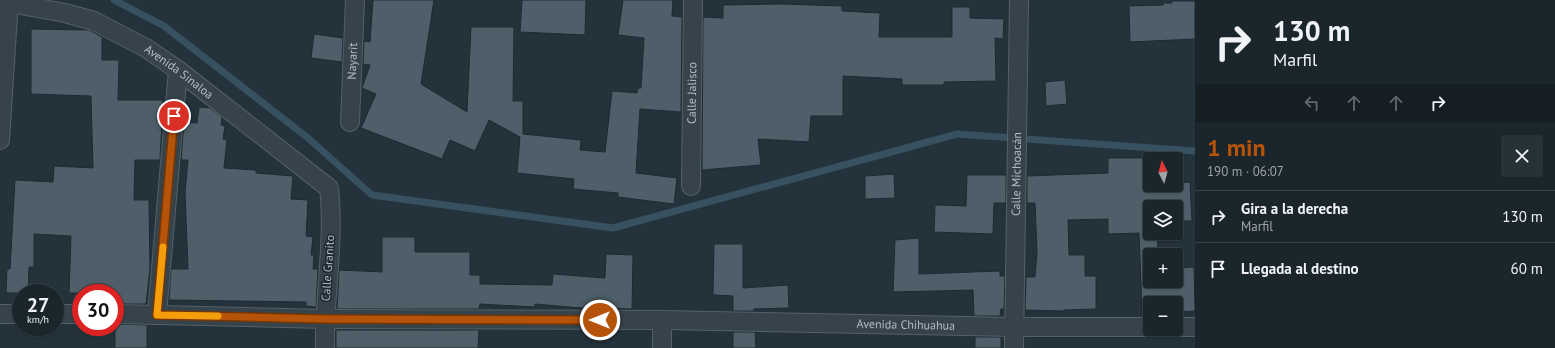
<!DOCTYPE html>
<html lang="es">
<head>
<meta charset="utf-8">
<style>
  body { margin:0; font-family:"PT Sans",sans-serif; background:#273238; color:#f1f3f6; height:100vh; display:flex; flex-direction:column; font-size:15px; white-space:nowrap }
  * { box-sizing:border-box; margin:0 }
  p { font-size:13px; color:#9fa5a9 }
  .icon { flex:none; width:22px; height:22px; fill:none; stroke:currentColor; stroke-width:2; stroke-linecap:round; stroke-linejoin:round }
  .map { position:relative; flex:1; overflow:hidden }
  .side { display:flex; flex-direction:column; background:#1a262c; width:360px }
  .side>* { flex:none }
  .banner { background:#1a262c; color:#f1f3f6; overflow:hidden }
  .needle { width:26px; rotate:354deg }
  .tools { position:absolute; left:1143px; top:152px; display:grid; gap:8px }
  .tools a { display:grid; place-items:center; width:40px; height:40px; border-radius:4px; background:#1a262c; box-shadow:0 1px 3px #0004,0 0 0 1px #384348; font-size:20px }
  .speed { position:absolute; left:12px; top:284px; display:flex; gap:8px; font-size:20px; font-weight:700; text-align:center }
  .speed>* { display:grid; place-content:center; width:52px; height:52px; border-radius:50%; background:#1a262c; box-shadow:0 1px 3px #0004,0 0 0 1px #384348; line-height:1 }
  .speed small { font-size:10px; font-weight:400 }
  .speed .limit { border:6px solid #d22; background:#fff; color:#111 }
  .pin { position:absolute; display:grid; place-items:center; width:34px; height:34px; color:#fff; margin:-17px; border:2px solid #fff; border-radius:50%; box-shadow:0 1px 4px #0007 }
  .me { position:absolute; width:44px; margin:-22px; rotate:270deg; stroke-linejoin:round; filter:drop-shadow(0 0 3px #0008) }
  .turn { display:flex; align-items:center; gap:14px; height:84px; padding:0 12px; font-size:18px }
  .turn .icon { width:52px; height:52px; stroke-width:2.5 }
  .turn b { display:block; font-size:28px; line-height:34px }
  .lanes { display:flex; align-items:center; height:38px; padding:0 12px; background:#0003; justify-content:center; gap:20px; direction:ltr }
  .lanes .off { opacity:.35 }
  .round { display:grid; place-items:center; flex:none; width:42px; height:42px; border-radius:4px; background:#273238 }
  .headline { display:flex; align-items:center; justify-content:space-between; height:68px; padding:0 12px }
  h1 { font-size:24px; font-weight:700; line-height:30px; color:#b45309 }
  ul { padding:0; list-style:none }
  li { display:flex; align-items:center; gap:12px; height:52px; padding:0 12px; border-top:1px solid #384348 }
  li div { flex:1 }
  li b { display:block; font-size:15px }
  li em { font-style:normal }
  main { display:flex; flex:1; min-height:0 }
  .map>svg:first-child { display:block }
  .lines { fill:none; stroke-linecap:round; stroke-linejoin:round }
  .stream { stroke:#375161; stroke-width:7 }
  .building { fill:#4e5f69; stroke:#1e2a32 }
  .minor-casing { stroke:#556169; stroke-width:20 }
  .minor { stroke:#37434b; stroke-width:18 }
  .route-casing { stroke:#753606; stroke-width:10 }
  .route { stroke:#b45309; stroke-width:7 }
  .slow { stroke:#f59e0b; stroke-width:7 }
  .labels { text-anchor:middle; stroke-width:3; stroke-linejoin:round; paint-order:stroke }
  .street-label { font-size:12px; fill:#b2bec7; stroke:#1c2830 }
</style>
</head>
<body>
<main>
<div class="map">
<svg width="1195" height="348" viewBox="0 0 1195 348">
  <rect width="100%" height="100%" fill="#23323b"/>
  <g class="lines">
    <!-- stream -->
    <path class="stream" d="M114,0L164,26L308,138L372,195L613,228L957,134L1195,151"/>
  </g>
  <!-- building -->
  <g class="building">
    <path d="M373,0H434L421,84L467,112L471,27H514L513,101H523V134L581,140L580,150L605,152L612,91L637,93L638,88H641L644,38L618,35L623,0H673L672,16L682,17L681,112L640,109L636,173L677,178L674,204L618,197V193L573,189L574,179L517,173L520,137L489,120L475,151L450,140L442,159L361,128L376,94L362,88L370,65L363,64L364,41L370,42Z"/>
    <path d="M522,0H586L585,35L520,32Z"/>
    <path d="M1172,1H1195V39L1130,42L1129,6L1163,5V3H1172Z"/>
    <path d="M782,4L842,6V11L880,13L879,37H952V7H970V18L1004,19L1003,39L995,38L996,81L944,82V85H902V79L843,76V116H811L809,142L758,139L761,165L702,170L703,17L723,18V5Z"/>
    <path d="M31,29L89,30L102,37V60H119L118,100H163L160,160H135L134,200H149L150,269L146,304H115V293H69L71,236L34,234V267H29L28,293H6L7,269H10L15,180L53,182L54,166L93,168L91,96L31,94Z"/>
    <path d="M314,34L343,38L342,62L311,58Z"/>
    <path d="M1065,80L1067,104L1046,106L1045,82Z"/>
    <path d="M199,107L210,108L222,117L221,125L225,126L223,139L227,140L224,168L256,170V173L293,176L291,199L308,200L306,236L313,237L311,255H314L313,269H318L316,307L306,306V302L169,300L171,269H188L185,192L188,160H181L184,122L197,123Z"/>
    <path d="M1108,158H1165V159H1150V185H1176V183L1190,182L1192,221H1176V207H1150V233H1166H1157L1158,255H1150V281H1176V268L1194,267L1195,311L1176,312V303H1150V312H1142L1139,233L1108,234V219L1068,220L1069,255H1085V276H1096V309L1064,310V311L1025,310L1026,277H1035L1037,252L1035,203H1027V176L1108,173Z"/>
    <path d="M894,174L895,198L865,199V176Z"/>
    <path d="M967,175H1006V203H994L993,234L934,232L935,205L966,206Z"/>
    <path d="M382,237H415V252H470V275H480V284L552,285L553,274L605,278L606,254L633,255L632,309L581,308L535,304V307L480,304L479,309H337L339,270L382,272Z"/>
    <path d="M919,238V274L1000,271V276H1005L1004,309H1001L1000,316H974L973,290L893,292L895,240Z"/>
    <path d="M714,244H743V288L788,285L789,308L754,309V311H733V296L713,295Z"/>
    <path d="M115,324L147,325V348H115Z"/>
    <path d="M336,330H479L478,348H336Z"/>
    <path d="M733,332H755L756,348H733Z"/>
    <rect x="975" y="337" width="26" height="11"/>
  </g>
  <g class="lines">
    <defs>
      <g id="minor">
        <path id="s1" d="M5,0L10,3L65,13L94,21L146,48L178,70L329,188C335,241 324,295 325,348"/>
        <path id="s2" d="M350,122L355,0"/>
        <path d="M0,140L9,0"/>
        <path id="s3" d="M691,186L693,0"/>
        <path d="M0,314H21"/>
        <path d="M55,314H81"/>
        <path id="s4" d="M115,314L325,319L662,320L1015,327H1150"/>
        <path d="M157,315L178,70"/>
        <path d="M662,320V348"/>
        <path d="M1176,327H1195"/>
        <path id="s5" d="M1014,348L1019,0"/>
      </g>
    </defs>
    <!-- minor casing -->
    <use href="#minor" class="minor-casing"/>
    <!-- minor -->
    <use href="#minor" class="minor"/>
  </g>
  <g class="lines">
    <defs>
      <path id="route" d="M174,116L157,315L325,319L600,320"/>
    </defs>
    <!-- route casing -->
    <use href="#route" class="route-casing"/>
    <!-- route -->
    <use href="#route" class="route"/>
    <!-- slow -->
    <path class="slow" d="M163,247L157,315L218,316"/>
  </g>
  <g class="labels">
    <!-- street labels -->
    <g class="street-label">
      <text dy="4" stroke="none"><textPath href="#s2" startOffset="61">Nayarit</textPath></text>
      <text dy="4" stroke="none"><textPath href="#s1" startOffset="191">Avenida Sinaloa</textPath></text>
      <text dy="4" stroke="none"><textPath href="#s3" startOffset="93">Calle Jalisco</textPath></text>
      <text dy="4" stroke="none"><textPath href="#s5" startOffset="174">Calle Michoacán</textPath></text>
      <text transform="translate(328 268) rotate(-86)" y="4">Calle Granito</text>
      <text dy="4" stroke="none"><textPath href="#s4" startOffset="791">Avenida Chihuahua</textPath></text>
    </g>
  </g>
</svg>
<div class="tools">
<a><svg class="needle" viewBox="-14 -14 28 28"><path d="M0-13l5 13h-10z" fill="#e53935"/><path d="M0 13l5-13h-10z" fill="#9fa5a9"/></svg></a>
<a><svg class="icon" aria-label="layers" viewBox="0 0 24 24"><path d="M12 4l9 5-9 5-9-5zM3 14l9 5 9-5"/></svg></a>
<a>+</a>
<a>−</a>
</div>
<div class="speed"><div>27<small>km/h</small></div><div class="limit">30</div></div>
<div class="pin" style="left:174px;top:116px;background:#d93025"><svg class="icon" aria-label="arrive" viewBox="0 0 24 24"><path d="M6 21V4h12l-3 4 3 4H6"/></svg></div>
<svg class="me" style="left:600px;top:320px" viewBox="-20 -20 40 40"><circle r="17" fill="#b45309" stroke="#fff" stroke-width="3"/><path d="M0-11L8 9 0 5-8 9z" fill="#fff"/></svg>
</div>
<section class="side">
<div class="banner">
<div class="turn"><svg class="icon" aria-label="right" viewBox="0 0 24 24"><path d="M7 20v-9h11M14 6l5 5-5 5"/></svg><div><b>130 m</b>Marfil</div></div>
<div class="lanes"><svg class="icon off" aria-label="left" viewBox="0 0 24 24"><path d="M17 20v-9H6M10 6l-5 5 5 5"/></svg><svg class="icon off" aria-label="ahead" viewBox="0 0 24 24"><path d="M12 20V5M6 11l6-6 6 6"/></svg><svg class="icon off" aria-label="ahead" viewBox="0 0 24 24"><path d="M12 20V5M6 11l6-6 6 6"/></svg><svg class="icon" aria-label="right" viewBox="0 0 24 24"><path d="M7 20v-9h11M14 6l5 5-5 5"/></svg></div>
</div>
<div class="headline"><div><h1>1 min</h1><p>190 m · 06:07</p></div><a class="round"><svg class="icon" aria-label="close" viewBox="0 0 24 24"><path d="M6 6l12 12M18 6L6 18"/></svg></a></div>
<ul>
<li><svg class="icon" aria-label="right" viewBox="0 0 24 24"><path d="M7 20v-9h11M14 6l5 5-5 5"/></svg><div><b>Gira a la derecha</b><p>Marfil</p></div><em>130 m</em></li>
<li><svg class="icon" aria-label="arrive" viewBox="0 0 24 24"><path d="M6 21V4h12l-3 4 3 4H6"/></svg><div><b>Llegada al destino</b></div><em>60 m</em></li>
</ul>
</section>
</main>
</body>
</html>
